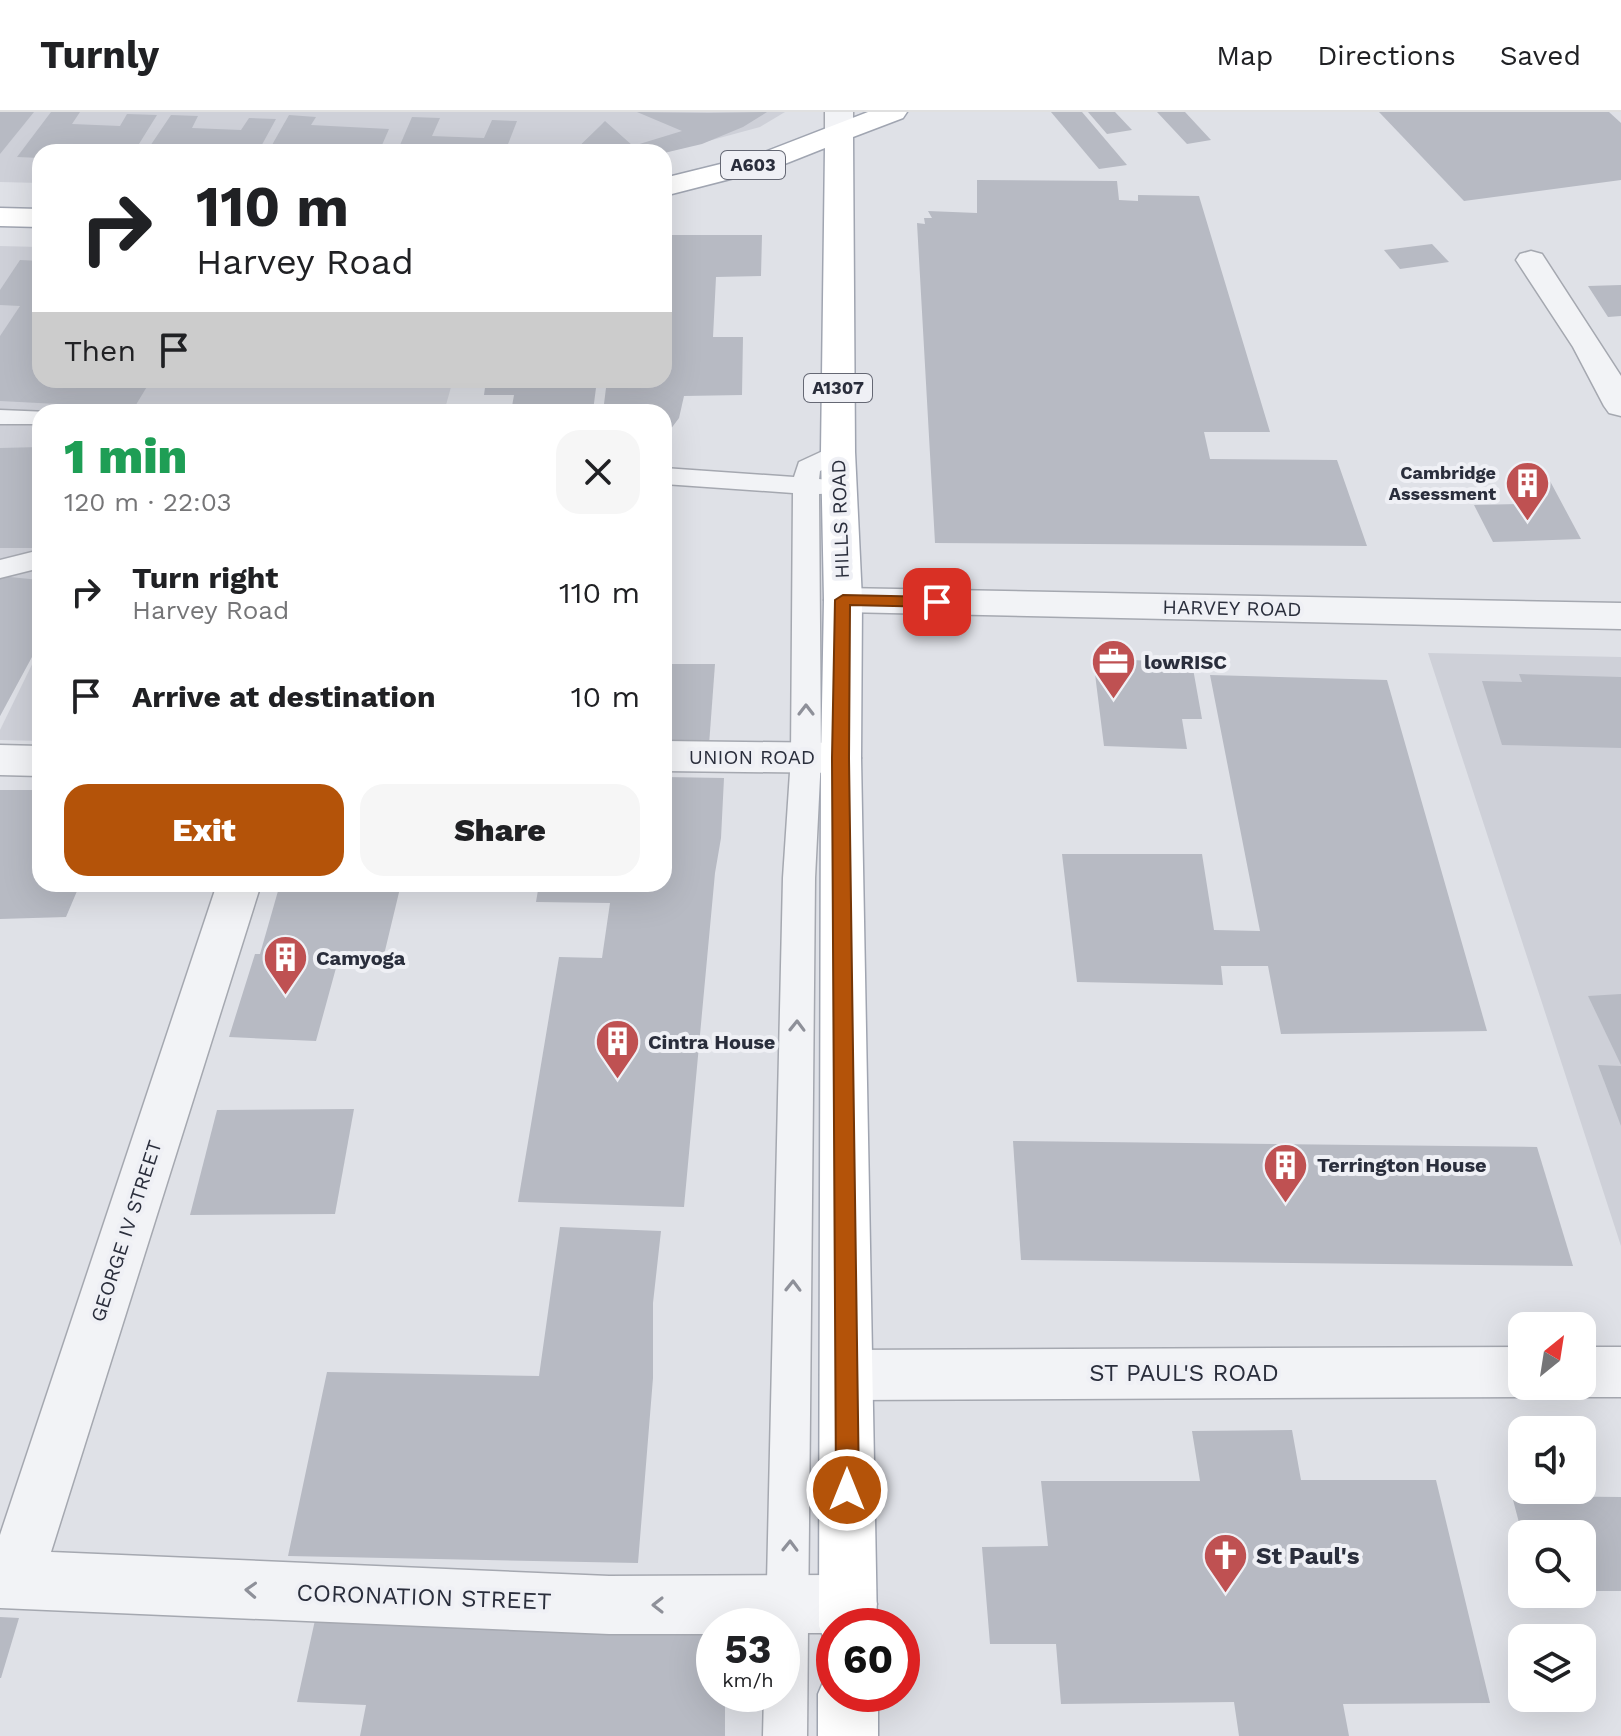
<!DOCTYPE html>
<html lang="en">
<head>
<meta charset="utf-8">
<style>
  body { margin:0; font-family:"Work Sans",sans-serif; background:#f6f6f6; color:#202124; height:100vh; display:flex; flex-direction:column; font-size:30px; white-space:nowrap }
  * { box-sizing:border-box; margin:0 }
  p { font-size:26px; color:#757577 }
  .icon { flex:none; width:44px; height:44px; fill:none; stroke:currentColor; stroke-width:2; stroke-linecap:round; stroke-linejoin:round }
  .map { position:relative; flex:1; overflow:hidden }
  .sheet { position:absolute; left:32px; top:292px; width:640px; height:488px; display:flex; flex-direction:column; background:#fff; border-radius:24px; box-shadow:0 8px 32px #0002 }
  .sheet>* { flex:none }
  .hud { position:absolute; left:32px; top:32px; width:640px; height:244px; border-radius:24px; box-shadow:0 8px 32px #0002; background:#fff; color:#202124; overflow:hidden }
  .needle { width:52px; rotate:30deg }
  .fabs { position:absolute; left:1508px; top:1200px; display:grid; gap:16px }
  .fabs a { display:grid; place-items:center; width:88px; height:88px; border-radius:16px; background:#fff; box-shadow:0 8px 32px #0002; font-size:40px }
  .speed { position:absolute; left:696px; top:1496px; display:flex; gap:16px; font-size:40px; font-weight:700; text-align:center }
  .speed>* { display:grid; place-content:center; width:104px; height:104px; border-radius:50%; background:#fff; box-shadow:0 8px 32px #0002; line-height:1 }
  .speed small { font-size:20px; font-weight:400 }
  .speed .limit { border:12px solid #d22; background:#fff; color:#111 }
  .pin { position:absolute; display:grid; place-items:center; width:68px; height:68px; color:#fff; margin:-34px; border-radius:16px; box-shadow:0 4px 12px #0006 }
  .me { position:absolute; width:88px; margin:-44px; rotate:0deg; stroke-linejoin:round; filter:drop-shadow(0 0 6px #0008) }
  .turn { display:flex; align-items:center; gap:28px; height:168px; padding:0 32px; font-size:36px }
  .turn .icon { width:104px; height:104px; stroke-width:2.5 }
  .turn b { display:block; font-size:56px; line-height:68px }
  .then { display:flex; align-items:center; height:76px; padding:0 32px; background:#0003; gap:16px; font-size:30px }
  .round { display:grid; place-items:center; flex:none; width:84px; height:84px; border-radius:24px; background:#f6f6f6 }
  .overview { display:flex; align-items:center; justify-content:space-between; height:136px; padding:0 32px }
  h1 { font-size:48px; font-weight:800; line-height:60px; color:#1e9e55 }
  .primary-button { display:flex; gap:16px; margin-top:auto; padding:16px 32px }
  .primary-button a { flex:1; height:92px; border-radius:24px; background:#b45309; color:#fff; font-size:32px; font-weight:800; line-height:92px; text-align:center }
  .primary-button a+a { background:#f6f6f6; color:#202124 }
  ul { padding:0; list-style:none }
  li { display:flex; align-items:center; gap:24px; height:104px; padding:0 32px }
  li div { flex:1 }
  li b { display:block; font-size:30px }
  li em { font-style:normal }
  header { display:flex; align-items:center; gap:48px; box-sizing:border-box; height:112px; padding:0 40px; background:#fff; border-bottom:2px solid #e0e0e0 }
  header strong { font-size:38px }
  nav { display:flex; gap:44px; margin-inline-start:auto; font-size:28px }
  .map>svg:first-child { display:block }
  .built { fill:#ced0d8 }
  .building { fill:#b7bac3 }
  .lines { fill:none; stroke-linecap:round; stroke-linejoin:round }
  .lane-casing { stroke:#a5a8b0; stroke-width:3 }
  .street-casing { stroke:#a5a8b0; stroke-width:3 }
  .primary-casing { stroke:#a0a5b1; stroke-width:3 }
  .lane { fill:#f2f3f6; fill-rule:evenodd }
  .street { fill:#f2f3f6; fill-rule:evenodd }
  .primary { fill:#fff; fill-rule:evenodd }
  .oneway { stroke:#8e9099 }
  .route { fill:#b45309; stroke:#753606; stroke-width:2 }
  .labels { text-anchor:middle; stroke-width:8; stroke-linejoin:round; paint-order:stroke }
  .shield { fill:#eff0f5; stroke:#656874; stroke-width:2 }
  .shield-label { font-size:18px; font-weight:bold; fill:#2a2e3c }
  .far-poi-label { font-size:18px; font-weight:bold; fill:#2a2e3c; stroke:#eff0f5; text-anchor:end }
  .street-label { font-size:20px; fill:#2a2e3c; stroke:#eff0f5 }
  .poi-label { font-size:20px; font-weight:bold; fill:#2a2e3c; stroke:#eff0f5; text-anchor:start }
  .near-street-label { font-size:24px; fill:#2a2e3c; stroke:#eff0f5 }
  .near-poi-label { font-size:24px; font-weight:bold; fill:#2a2e3c; stroke:#eff0f5; text-anchor:start }
</style>
</head>
<body>
<header>
<strong>Turnly</strong>
<nav><a>Map</a><a>Directions</a><a>Saved</a></nav>
</header>
<div class="map">
<svg width="1621" height="1624" viewBox="0 0 1621 1624">
  <rect width="100%" height="100%" fill="#dfe1e7"/>
  <!-- built -->
  <g class="built">
    <path d="M0,0H785L760,15L664,41L593,40L603,11L573,40H40V71L0,70Z"/>
    <path d="M0,134L40,135V268H453L444,300H40V530L0,604Z"/>
    <path d="M40,536V629L0,628V618Z"/>
    <path d="M1428,541L1621,545V1134L1517,814Z"/>
  </g>
  <!-- building -->
  <g class="building">
    <path d="M0,0H34L0,42Z"/>
    <path d="M51,0H80L72,12L120,14L127,2L157,3L134,40H40V46L17,45Z"/>
    <path d="M637,0L708,1L767,0L743,15L702,32L664,41L573,40L605,9L633,34L682,19Z"/>
    <path d="M1051,0H1082L1127,53L1099,57Z"/>
    <path d="M1088,0H1115L1132,18L1107,22Z"/>
    <path d="M1157,0H1185L1211,28L1187,32Z"/>
    <path d="M1379,0H1609L1621,11V68L1464,89Z"/>
    <path d="M171,3L198,4L192,16L216,17L241,18L249,6L276,7L258,40H146Z"/>
    <path d="M289,3L316,5L311,13L389,17L379,40H268Z"/>
    <path d="M412,5L440,6L432,24L484,26L492,8L517,9L505,40H397Z"/>
    <path d="M977,68L1117,69L1119,88L1138,89V83L1199,84L1270,320H1204L1210,347L1337,348L1367,434L935,431L917,111L925,112L924,106H932L928,99L977,101Z"/>
    <path d="M664,123H762L761,164L716,165L713,225H743L742,283L684,284L679,306L670,318L664,321V300H603L607,268H664Z"/>
    <path d="M1432,132L1449,150L1400,157L1384,138Z"/>
    <path d="M20,148L40,149V268H151L134,296L0,289V224L20,194L0,193V178Z"/>
    <path d="M1621,173V204L1608,205L1588,174Z"/>
    <path d="M486,268H597L593,299L511,300L514,283H484Z"/>
    <path d="M40,335V420L32,436H0V336Z"/>
    <path d="M1550,369L1581,427L1493,430L1474,393L1518,392L1507,370Z"/>
    <path d="M0,464L40,468V530L0,604Z"/>
    <path d="M1093,546L1192,551L1202,607H1182L1187,637L1104,634Z"/>
    <path d="M664,552H715L709,633L664,632Z"/>
    <path d="M1519,562L1621,565V636L1502,633L1482,569L1522,570Z"/>
    <path d="M1210,563L1387,568L1487,919L1281,922L1268,854H1221L1223,873L1077,870L1062,742H1202L1214,818L1260,819Z"/>
    <path d="M664,665L724,666L721,726L715,761L684,1095L518,1090L559,845L602,846L610,791L536,790L539,772H664Z"/>
    <path d="M0,678H40V772H80L66,805L0,807Z"/>
    <path d="M280,772H401L383,847L339,845L316,929L229,925L255,842H260Z"/>
    <path d="M1621,882V953L1588,884Z"/>
    <path d="M1598,953L1621,954V1014Z"/>
    <path d="M354,997L335,1102L190,1103L217,998Z"/>
    <path d="M1013,1029L1537,1035L1573,1154L1021,1148Z"/>
    <path d="M560,1115L661,1119L653,1191V1266L638,1451L288,1444L327,1260L539,1264Z"/>
    <path d="M1292,1318L1301,1368H1436L1490,1591L1343,1592L1349,1624H1239L1234,1590L1061,1592L1056,1532H990L982,1435L1048,1434L1041,1369H1200L1192,1319Z"/>
    <path d="M1512,1384L1621,1385V1479H1582V1422H1522Z"/>
    <path d="M317,1499L714,1514V1582H725V1624H360L366,1593L297,1590Z"/>
    <path d="M0,1505L19,1506L1,1566H0Z"/>
  </g>
  <g class="lines">
    <defs>
      <g id="lane">
        <path d="M0,298L49,300H40V312H0Z"/>
        <path d="M838,332L847,335L850,340L847,345L820,359L819,367L836,369L840,375L836,381L819,382L821,645L815,766L807,1624H763L764,1582H782V1514H766L783,766L791,645L793,381L664,372V356L794,365L799,350Z"/>
        <path d="M40,438V456L0,466V448Z"/>
      </g>
      <g id="street">
        <path d="M825,0H853V20L849,26L839,28L829,26L825,20Z"/>
        <path d="M1531,139L1542,142L1621,264V304L1609,301L1604,294L1573,235L1516,148L1520,142Z"/>
        <path d="M843,476L1621,491V517L843,500L830,497L824,488L830,479Z"/>
        <path d="M664,629L841,631L855,636L861,646L855,656L841,661L664,659Z"/>
        <path d="M0,633L40,634V664L0,663Z"/>
        <path d="M217,772H261L51,1440L609,1464L848,1463L869,1471L877,1492L869,1513L834,1514V1521H782V1514H714V1522H609L0,1496V1423Z"/>
        <path d="M1522,1235V1274H1542L1541,1278L1522,1285L847,1288L828,1281L820,1263L828,1245L847,1238Z"/>
        <path d="M1582,1235H1621V1285H1582L1563,1278L1562,1274H1582Z"/>
      </g>
      <g id="primary">
        <path d="M868,0H907L903,6L853,25L855,340L862,488L861,646L877,1514H834V1537L827,1535L819,1514L821,646L824,488L821,340L825,36L777,55L664,84V66L757,43Z"/>
        <path d="M0,96L40,97V115L0,114Z"/>
        <path d="M834,1558V1582H878V1624H818V1582L827,1561Z"/>
      </g>
    </defs>
    <!-- lane casing -->
    <use href="#lane" class="lane-casing"/>
    <!-- street casing -->
    <use href="#street" class="street-casing"/>
    <!-- primary casing -->
    <use href="#primary" class="primary-casing"/>
    <!-- lane -->
    <use href="#lane" class="lane"/>
    <!-- street -->
    <use href="#street" class="street"/>
    <!-- primary -->
    <use href="#primary" class="primary"/>
  </g>
  <!-- one-way arrows -->
  <defs><path id="oneway-chevron" d="M-2-3.5L2.5 0L-2 3.5" fill="none" stroke-width="1.6" stroke-linecap="round" stroke-linejoin="round" transform="scale(2)"/></defs>
  <g class="oneway">
    <use href="#oneway-chevron" transform="translate(806 598) rotate(-90)"/>
    <use href="#oneway-chevron" transform="translate(797 914) rotate(-89)"/>
    <use href="#oneway-chevron" transform="translate(793 1174) rotate(-89)"/>
    <use href="#oneway-chevron" transform="translate(790 1434) rotate(-89)"/>
    <use href="#oneway-chevron" transform="translate(251 1478) rotate(-177)"/>
    <use href="#oneway-chevron" transform="translate(658 1493) rotate(180)"/>
  </g>
  <!-- route -->
  <path class="route" d="M843,483L937,485L945,490L937,495L850,493L849,646L859,1378L855,1386L847,1389L839,1386L836,1378L832,646L835,488Z"/>
  <!-- icons -->
  <defs>
    <symbol id="building-pin" viewBox="-11 -11 22 30"><path d="M0 17L-7.5 6A9.5 9.5 0 1 1 7.5 6Z" fill="#bf5152" stroke="#eff0f5"/><path d="M-4-6H4V6H1V3H-1V6H-4ZM-2.5-4.3h1.7v1.8h-1.7ZM.8-4.3h1.7v1.8H.8ZM-2.5-1h1.7V.8h-1.7ZM.8-1h1.7V.8H.8Z" fill="#fff"/></symbol>
    <symbol id="office-pin" viewBox="-11 -11 22 30"><path d="M0 17L-7.5 6A9.5 9.5 0 1 1 7.5 6Z" fill="#bf5152" stroke="#eff0f5"/><path d="M-6-3h4V-5.5h4V-3h4V5H-6ZM-1-4.5V-3h2v-1.5ZM-6 0V1H6V0Z" fill="#fff"/></symbol>
    <symbol id="church-pin" viewBox="-11 -11 22 30"><path d="M0 17L-7.5 6A9.5 9.5 0 1 1 7.5 6Z" fill="#bf5152" stroke="#eff0f5"/><path d="M-1.2-6h2.4v3.5h3.3v2.4h-3.3V6h-2.4V-.1h-3.3v-2.4h3.3Z" fill="#fff"/></symbol>
  </defs>
  <g fill-rule="evenodd">
    <use href="#building-pin" x="1502" y="346" width="51" height="69"/>
    <use href="#office-pin" x="1088" y="524" width="51" height="69"/>
    <use href="#building-pin" x="260" y="820" width="51" height="69"/>
    <use href="#building-pin" x="592" y="904" width="51" height="69"/>
    <use href="#building-pin" x="1260" y="1028" width="51" height="69"/>
    <use href="#church-pin" x="1200" y="1418" width="51" height="69"/>
  </g>
  <g class="labels">
    <!-- shield labels -->
    <g class="shield">
      <rect x="721" y="39" width="64" height="28" rx="6"/>
      <rect x="804" y="262" width="68" height="28" rx="6"/>
    </g>
    <g class="shield-label">
      <text x="753" y="59">A603</text>
      <text x="838" y="282">A1307</text>
    </g>
    <!-- far-poi labels -->
    <g class="far-poi-label">
      <text x="1496" y="367">Cambridge<tspan x="1496" dy="21">Assessment</tspan></text>
    </g>
    <!-- street labels -->
    <g class="street-label">
      <text transform="translate(840 407) rotate(-92)" y="7">HILLS ROAD</text>
      <text transform="translate(1232 496) rotate(1)" y="7">HARVEY ROAD</text>
      <text x="752" y="652">UNION ROAD</text>
      <text transform="translate(126 1119) rotate(-72)" y="7">GEORGE IV STREET</text>
    </g>
    <!-- poi labels -->
    <g class="poi-label">
      <text x="1144" y="557">lowRISC</text>
      <text x="316" y="853">Camyoga</text>
      <text x="648" y="937">Cintra House</text>
      <text x="1317" y="1060">Terrington House</text>
    </g>
    <!-- near-street labels -->
    <g class="near-street-label">
      <text x="1184" y="1269">ST PAUL'S ROAD</text>
      <text transform="translate(424 1485) rotate(2)" y="8">CORONATION STREET</text>
    </g>
    <!-- near-poi labels -->
    <g class="near-poi-label">
      <text x="1256" y="1452">St Paul's</text>
    </g>
  </g>
</svg>
<div class="fabs">
<a><svg class="needle" viewBox="-14 -14 28 28"><path d="M0-13l5 13h-10z" fill="#e53935"/><path d="M0 13l5-13h-10z" fill="#757577"/></svg></a>
<a><svg class="icon" aria-label="sound" viewBox="0 0 24 24"><path d="M4 9h4l5-4v14l-5-4H4zM17 9q2 3 0 6"/></svg></a>
<a><svg class="icon" aria-label="search" viewBox="0 0 24 24"><circle cx="10" cy="10" r="6"/><path d="M15 15l6 6"/></svg></a>
<a><svg class="icon" aria-label="layers" viewBox="0 0 24 24"><path d="M12 4l9 5-9 5-9-5zM3 14l9 5 9-5"/></svg></a>
</div>
<div class="speed"><div>53<small>km/h</small></div><div class="limit">60</div></div>
<div class="pin" style="left:937px;top:490px;background:#d93025"><svg class="icon" aria-label="arrive" viewBox="0 0 24 24"><path d="M6 21V4h12l-3 4 3 4H6"/></svg></div>
<svg class="me" style="left:847px;top:1378px" viewBox="-20 -20 40 40"><circle r="17" fill="#b45309" stroke="#fff" stroke-width="3"/><path d="M0-11L8 9 0 5-8 9z" fill="#fff"/></svg>
<div class="hud">
<div class="turn"><svg class="icon" aria-label="right" viewBox="0 0 24 24"><path d="M7 20v-9h11M14 6l5 5-5 5"/></svg><div><b>110 m</b>Harvey Road</div></div>
<div class="then">Then<svg class="icon" aria-label="arrive" viewBox="0 0 24 24"><path d="M6 21V4h12l-3 4 3 4H6"/></svg></div>
</div>
<section class="sheet">
<div class="overview"><div><h1>1 min</h1><p>120 m · 22:03</p></div><a class="round"><svg class="icon" aria-label="close" viewBox="0 0 24 24"><path d="M6 6l12 12M18 6L6 18"/></svg></a></div>
<ul>
<li><svg class="icon" aria-label="right" viewBox="0 0 24 24"><path d="M7 20v-9h11M14 6l5 5-5 5"/></svg><div><b>Turn right</b><p>Harvey Road</p></div><em>110 m</em></li>
<li><svg class="icon" aria-label="arrive" viewBox="0 0 24 24"><path d="M6 21V4h12l-3 4 3 4H6"/></svg><div><b>Arrive at destination</b></div><em>10 m</em></li>
</ul>
<div class="primary-button"><a>Exit</a><a>Share</a></div>
</section>
</div>
</body>
</html>
